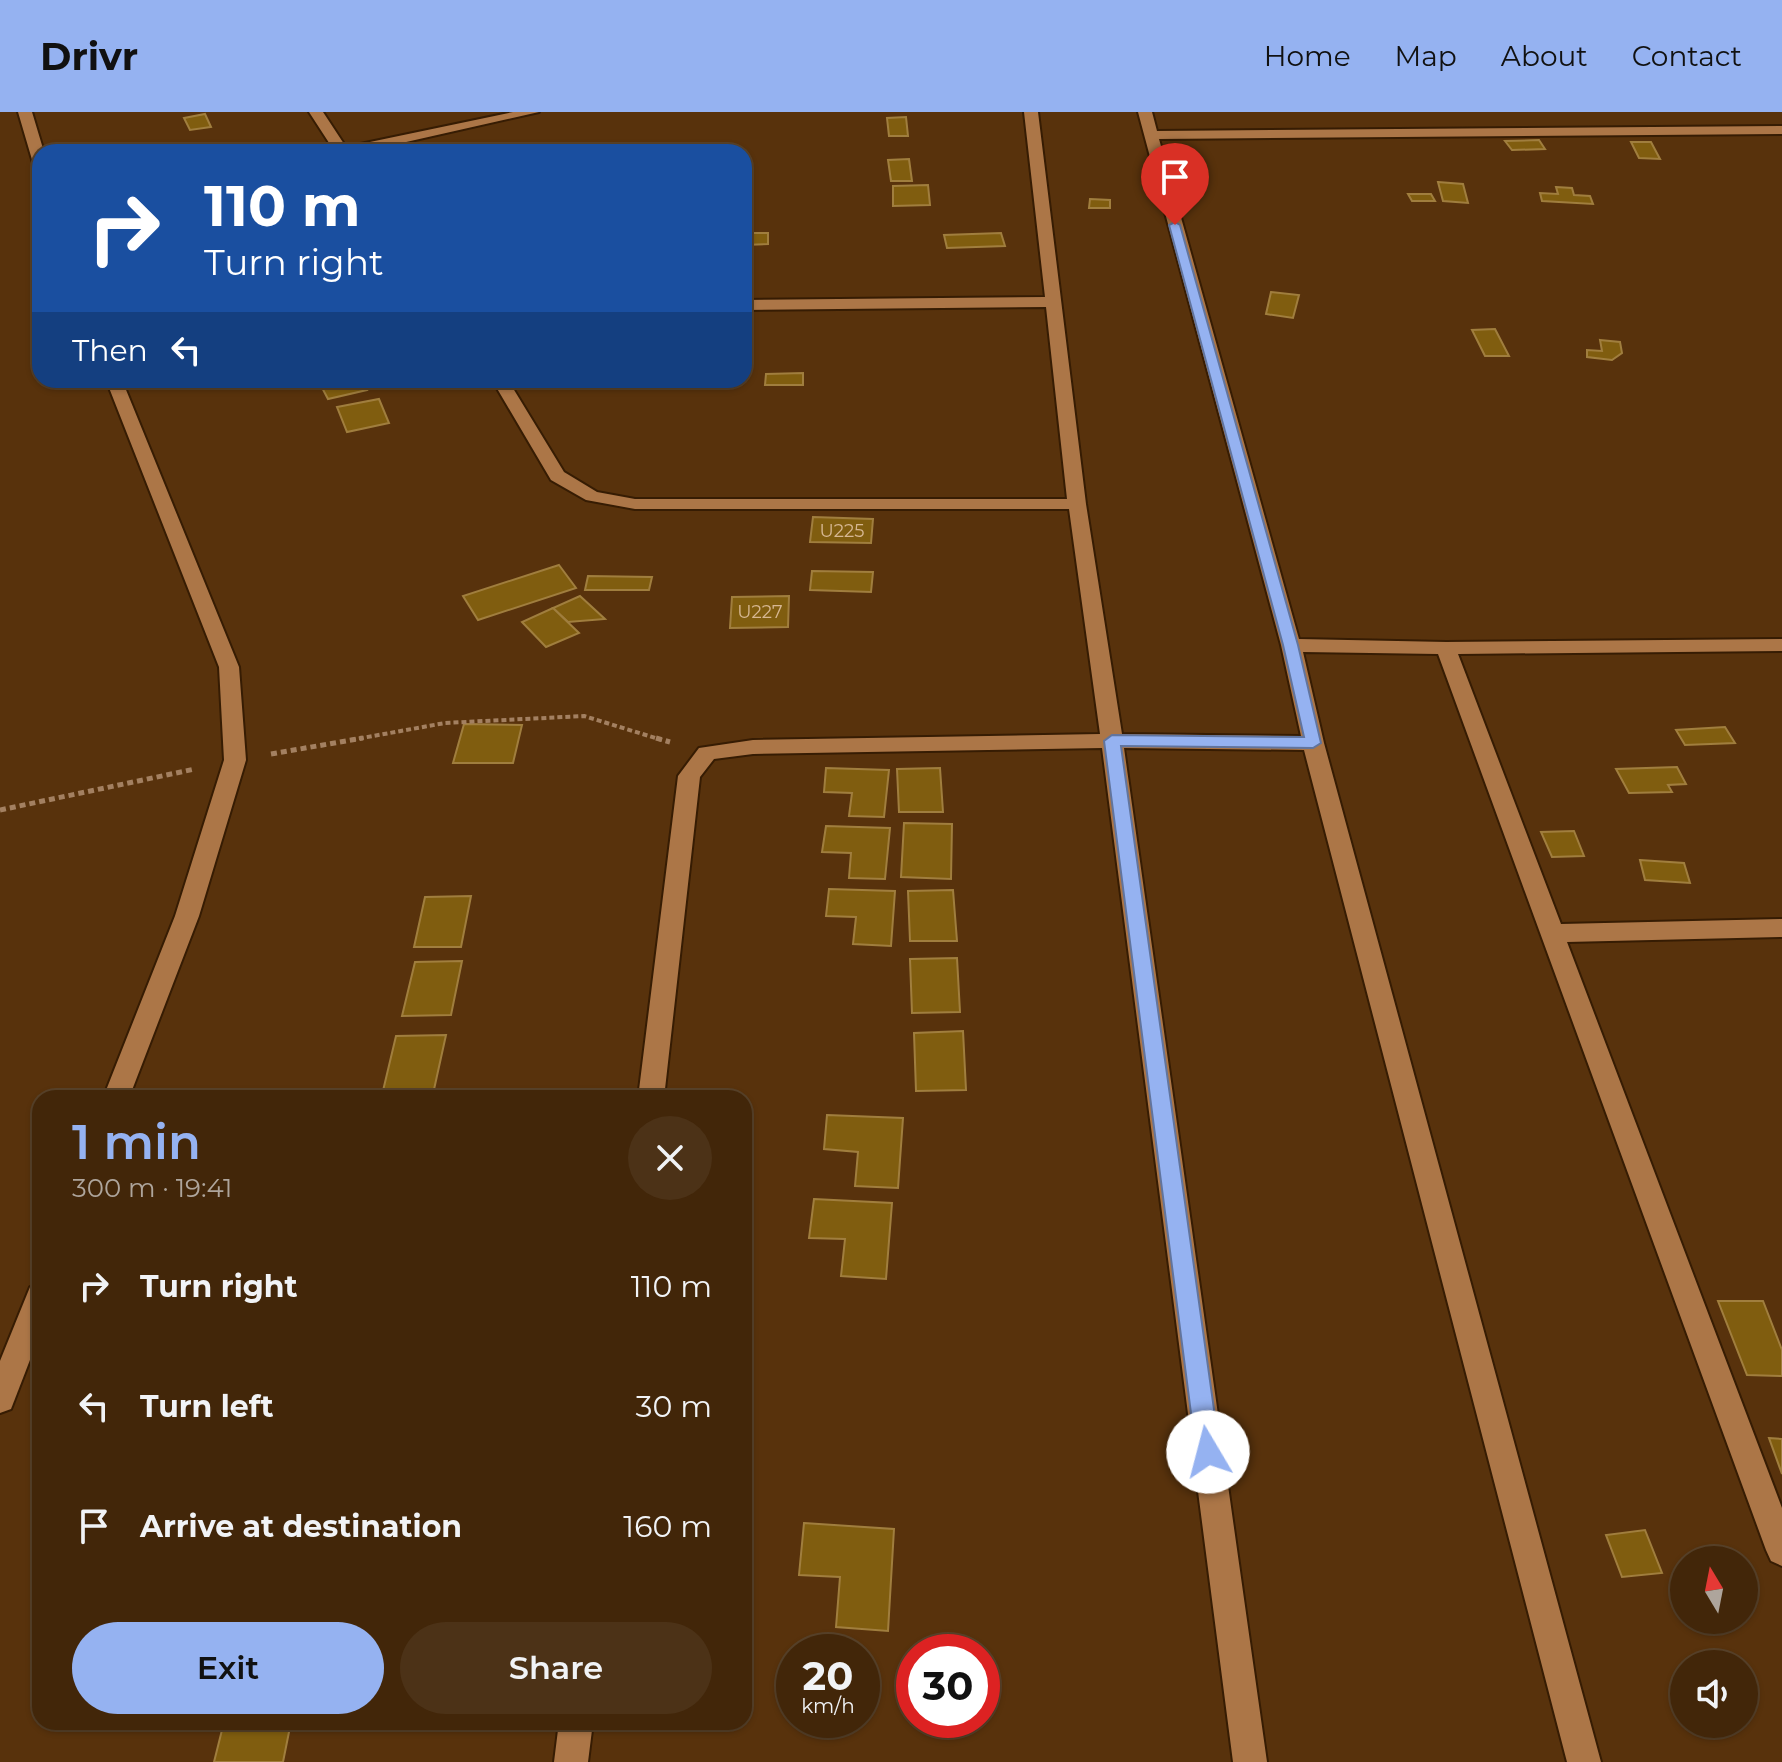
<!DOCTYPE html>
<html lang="en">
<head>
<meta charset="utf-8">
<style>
  body { margin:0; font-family:Montserrat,sans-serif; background:#4c3217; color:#f1f3f6; height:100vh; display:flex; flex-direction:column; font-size:30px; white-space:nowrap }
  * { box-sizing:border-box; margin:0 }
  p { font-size:26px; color:#aea59c }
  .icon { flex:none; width:44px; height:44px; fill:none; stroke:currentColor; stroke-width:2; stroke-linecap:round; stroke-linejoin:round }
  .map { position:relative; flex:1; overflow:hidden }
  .drawer { position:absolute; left:32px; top:978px; width:720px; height:640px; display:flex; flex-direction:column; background:#422609; border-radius:24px; box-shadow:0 2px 6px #0004,0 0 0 2px #5a432a }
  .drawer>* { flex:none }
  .banner { position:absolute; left:32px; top:32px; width:720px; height:244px; border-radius:24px; box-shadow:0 2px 6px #0004,0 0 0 2px #5a432a; background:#1a4fa0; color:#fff; overflow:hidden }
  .needle { width:52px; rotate:350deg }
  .fabs { position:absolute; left:1670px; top:1434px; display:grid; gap:16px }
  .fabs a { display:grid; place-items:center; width:88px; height:88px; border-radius:50%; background:#422609; box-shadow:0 2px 6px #0004,0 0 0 2px #5a432a; font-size:40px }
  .speed { position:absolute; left:776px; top:1522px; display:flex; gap:16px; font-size:40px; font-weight:700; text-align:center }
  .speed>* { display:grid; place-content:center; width:104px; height:104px; border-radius:50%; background:#422609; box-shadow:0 2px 6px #0004,0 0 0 2px #5a432a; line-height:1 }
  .speed small { font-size:20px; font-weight:400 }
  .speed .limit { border:12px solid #d22; background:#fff; color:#111 }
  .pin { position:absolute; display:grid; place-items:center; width:68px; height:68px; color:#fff; margin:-82px -34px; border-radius:50% 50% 50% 0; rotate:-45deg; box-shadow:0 0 8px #0007 }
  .pin .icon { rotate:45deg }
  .me { position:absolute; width:88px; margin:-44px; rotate:352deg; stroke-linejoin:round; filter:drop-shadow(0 0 6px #0008) }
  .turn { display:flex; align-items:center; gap:28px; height:168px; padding:0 40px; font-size:36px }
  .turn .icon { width:104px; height:104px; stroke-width:2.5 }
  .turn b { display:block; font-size:56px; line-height:68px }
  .then { display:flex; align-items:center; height:76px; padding:0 40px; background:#0003; gap:16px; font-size:30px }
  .round { display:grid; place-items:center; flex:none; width:84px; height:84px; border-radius:42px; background:#4c3217 }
  .head { display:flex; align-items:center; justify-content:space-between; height:136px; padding:0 40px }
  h1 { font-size:48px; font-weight:600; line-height:60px; color:#95b2f1 }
  .primary-button { display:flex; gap:16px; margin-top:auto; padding:16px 40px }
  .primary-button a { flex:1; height:92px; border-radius:48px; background:#95b2f1; color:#111; font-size:32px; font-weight:600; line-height:92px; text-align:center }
  .primary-button a+a { background:#4c3217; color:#f1f3f6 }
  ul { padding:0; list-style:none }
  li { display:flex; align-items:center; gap:24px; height:120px; padding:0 40px }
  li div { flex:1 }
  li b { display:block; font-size:30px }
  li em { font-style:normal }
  header { display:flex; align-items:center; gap:48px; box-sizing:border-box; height:112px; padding:0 40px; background:#95b2f1; color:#111 }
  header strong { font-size:38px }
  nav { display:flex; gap:44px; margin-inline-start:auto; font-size:28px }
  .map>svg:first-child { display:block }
  .building { fill:#805d0f; stroke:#a07e3e; stroke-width:2 }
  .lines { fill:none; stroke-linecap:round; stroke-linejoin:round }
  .minor-casing { stroke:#361c03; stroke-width:4 }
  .path-far1 { stroke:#a38061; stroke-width:4; stroke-dasharray:5 3; stroke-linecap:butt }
  .path { stroke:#a38061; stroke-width:5; stroke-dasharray:6 4; stroke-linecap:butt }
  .minor { fill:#ac7647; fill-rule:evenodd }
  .route { fill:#95b2f1; stroke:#61749d; stroke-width:2 }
  .labels { text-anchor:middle; stroke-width:8; stroke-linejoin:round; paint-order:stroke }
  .number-label { font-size:18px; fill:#d6b792 }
</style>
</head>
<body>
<header>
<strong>Drivr</strong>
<nav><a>Home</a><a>Map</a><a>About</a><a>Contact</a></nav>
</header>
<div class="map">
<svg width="1782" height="1650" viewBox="0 0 1782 1650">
  <rect width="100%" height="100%" fill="#58320c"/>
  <!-- building -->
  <g class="building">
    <path d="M205,2L211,15L190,18L184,6Z"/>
    <path d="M906,5L908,24H889L887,6Z"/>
    <path d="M1539,28L1545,37L1512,38L1505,29Z"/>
    <path d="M1631,30H1651L1660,47L1639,46Z"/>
    <path d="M909,47L912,69H891L888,48Z"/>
    <path d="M1438,70L1463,72L1468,91L1443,89Z"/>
    <path d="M928,73L930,93L893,94V74Z"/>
    <path d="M1556,75L1572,76L1574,83L1590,84L1593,92L1542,89L1540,81L1558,82Z"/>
    <path d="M1408,82H1431L1435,89H1412Z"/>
    <path d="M1090,87L1110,88V96H1089Z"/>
    <path d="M744,121H768V132L744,133Z"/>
    <path d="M1001,121L1005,134L947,136L944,123Z"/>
    <path d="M1271,180L1299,183L1293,206L1266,202Z"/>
    <path d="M1495,217L1509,244H1485L1472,218Z"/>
    <path d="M1600,228L1620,230L1622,241L1612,248L1587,245V238L1602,239Z"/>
    <path d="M803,261V273H765L766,262Z"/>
    <path d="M318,268H362L367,278L328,287Z"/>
    <path d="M379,287L389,311L347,320L337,295Z"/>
    <path d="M813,405L873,407L871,431L810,430Z"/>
    <path d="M559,453L576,476L478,508L463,484Z"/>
    <path d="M812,459L873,460L871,480L810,478Z"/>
    <path d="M588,464L652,465L649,478H585Z"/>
    <path d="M580,484L605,507L568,510L553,496Z"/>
    <path d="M789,484L788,515L730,516L732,485Z"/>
    <path d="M553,496L579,521L546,535L522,510Z"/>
    <path d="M464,612L522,613L513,651H453Z"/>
    <path d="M1725,615L1735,631L1685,633L1676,618Z"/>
    <path d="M1677,655L1686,672L1668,673L1672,680L1629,681L1616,657Z"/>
    <path d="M826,656L889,658L884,705L849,704L852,681L824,680Z"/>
    <path d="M940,656L943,700H899L897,657Z"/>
    <path d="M904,711L952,712L951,767L901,765Z"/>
    <path d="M826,714L890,716L885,767L849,766L851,741L822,740Z"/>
    <path d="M1574,719L1584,744L1552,745L1541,720Z"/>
    <path d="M1640,748L1684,751L1690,771L1645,768Z"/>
    <path d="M829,777L895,779L891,834L853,832L856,805L826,804Z"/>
    <path d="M953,778L957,829H910L908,779Z"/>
    <path d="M471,784L461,835H414L425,785Z"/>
    <path d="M957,846L960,900L912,901L910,847Z"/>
    <path d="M462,849L451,903L402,904L415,850Z"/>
    <path d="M963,919L966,978L916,979L914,921Z"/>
    <path d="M446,923L433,982L382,983L396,924Z"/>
    <path d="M827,1003L903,1006L898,1076L855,1074L858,1040L824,1037Z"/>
    <path d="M814,1087L892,1091L886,1167L841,1164L845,1127L809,1126Z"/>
    <path d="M1718,1189H1763L1782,1238V1264L1747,1263Z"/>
    <path d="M1769,1326L1782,1327V1362Z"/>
    <path d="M804,1411L894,1417L888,1519L836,1515L840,1465L799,1463Z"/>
    <path d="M1645,1418L1662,1461L1622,1465L1606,1423Z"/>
    <path d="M224,1610H291L283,1650H214Z"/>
  </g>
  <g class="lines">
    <defs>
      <g id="minor">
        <path d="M18,0H32L44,40H40V55L33,51Z"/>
        <path d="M309,0H323L346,35L513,0H539L362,40H335Z"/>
        <path d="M1024,0H1038L1086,392L1122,622L1301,624L1281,533L1138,0H1152L1157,19L1782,14V22L1159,27L1299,527L1446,530L1782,527V539L1458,542L1561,812L1782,807V825L1567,830L1782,1396V1454L1771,1449L1766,1438L1438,542L1303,540L1324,631L1601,1650H1567L1304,638L1124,636L1267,1650H1233L1102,636L753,642L714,647L700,665L664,986H638L678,664L699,636L753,628L1100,622L1069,397H635L586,388L551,368L492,268H508L564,360L597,380L635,387H1067L1046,195L744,198V188L1045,185Z"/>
        <path d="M106,268H122L239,555L246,648L199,804L129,986H103L175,804L224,648L219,555Z"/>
        <path d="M40,1171V1222L11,1297L0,1301V1249L30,1175Z"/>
        <path d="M559,1610H593L588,1650H554Z"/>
      </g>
    </defs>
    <!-- minor casing -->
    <use href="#minor" class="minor-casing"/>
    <!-- path-far1 -->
    <path class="path-far1" d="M351,628L445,611L584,604L662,628"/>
    <!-- path -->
    <g class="path">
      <path d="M656,626L670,630"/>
      <path d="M271,642L363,626"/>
      <path d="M0,698L195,657"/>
    </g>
    <!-- minor -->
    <use href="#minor" class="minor"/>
  </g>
  <!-- route -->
  <path class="route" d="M1175,110L1180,113L1298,533L1321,631L1313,636L1121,634L1220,1340L1216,1348L1208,1352L1200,1348L1196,1340L1104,629L1112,623L1304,625L1283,533L1169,113Z"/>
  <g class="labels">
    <!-- number labels -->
    <g class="number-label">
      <text x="842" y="425">U225</text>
      <text x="760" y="506">U227</text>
    </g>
  </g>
</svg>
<div class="fabs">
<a><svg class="needle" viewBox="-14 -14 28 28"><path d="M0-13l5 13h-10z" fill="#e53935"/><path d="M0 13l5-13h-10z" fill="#aea59c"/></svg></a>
<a><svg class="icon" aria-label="sound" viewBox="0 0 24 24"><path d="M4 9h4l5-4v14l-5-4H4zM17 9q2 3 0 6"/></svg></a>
</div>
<div class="speed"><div>20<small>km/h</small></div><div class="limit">30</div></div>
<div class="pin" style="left:1175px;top:113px;background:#d93025"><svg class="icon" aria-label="arrive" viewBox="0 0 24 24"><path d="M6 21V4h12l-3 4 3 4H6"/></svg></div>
<svg class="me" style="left:1208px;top:1340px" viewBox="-20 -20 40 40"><circle r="19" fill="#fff"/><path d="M0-13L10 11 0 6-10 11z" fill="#95b2f1"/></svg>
<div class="banner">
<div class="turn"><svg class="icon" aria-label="right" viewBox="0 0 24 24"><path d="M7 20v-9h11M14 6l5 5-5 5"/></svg><div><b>110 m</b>Turn right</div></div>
<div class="then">Then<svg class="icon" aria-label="left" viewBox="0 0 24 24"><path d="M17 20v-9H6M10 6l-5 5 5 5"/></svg></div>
</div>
<section class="drawer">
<div class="head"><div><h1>1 min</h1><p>300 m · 19:41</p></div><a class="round"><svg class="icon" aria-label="close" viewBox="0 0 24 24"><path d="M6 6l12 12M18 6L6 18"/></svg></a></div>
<ul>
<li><svg class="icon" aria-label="right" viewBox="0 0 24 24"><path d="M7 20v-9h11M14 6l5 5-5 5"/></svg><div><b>Turn right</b></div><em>110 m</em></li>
<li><svg class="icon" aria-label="left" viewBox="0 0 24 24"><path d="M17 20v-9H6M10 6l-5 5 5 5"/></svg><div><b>Turn left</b></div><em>30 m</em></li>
<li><svg class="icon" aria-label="arrive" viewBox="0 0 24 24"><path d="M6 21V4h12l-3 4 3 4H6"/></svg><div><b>Arrive at destination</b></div><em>160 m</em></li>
</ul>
<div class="primary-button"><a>Exit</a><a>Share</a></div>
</section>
</div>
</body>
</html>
